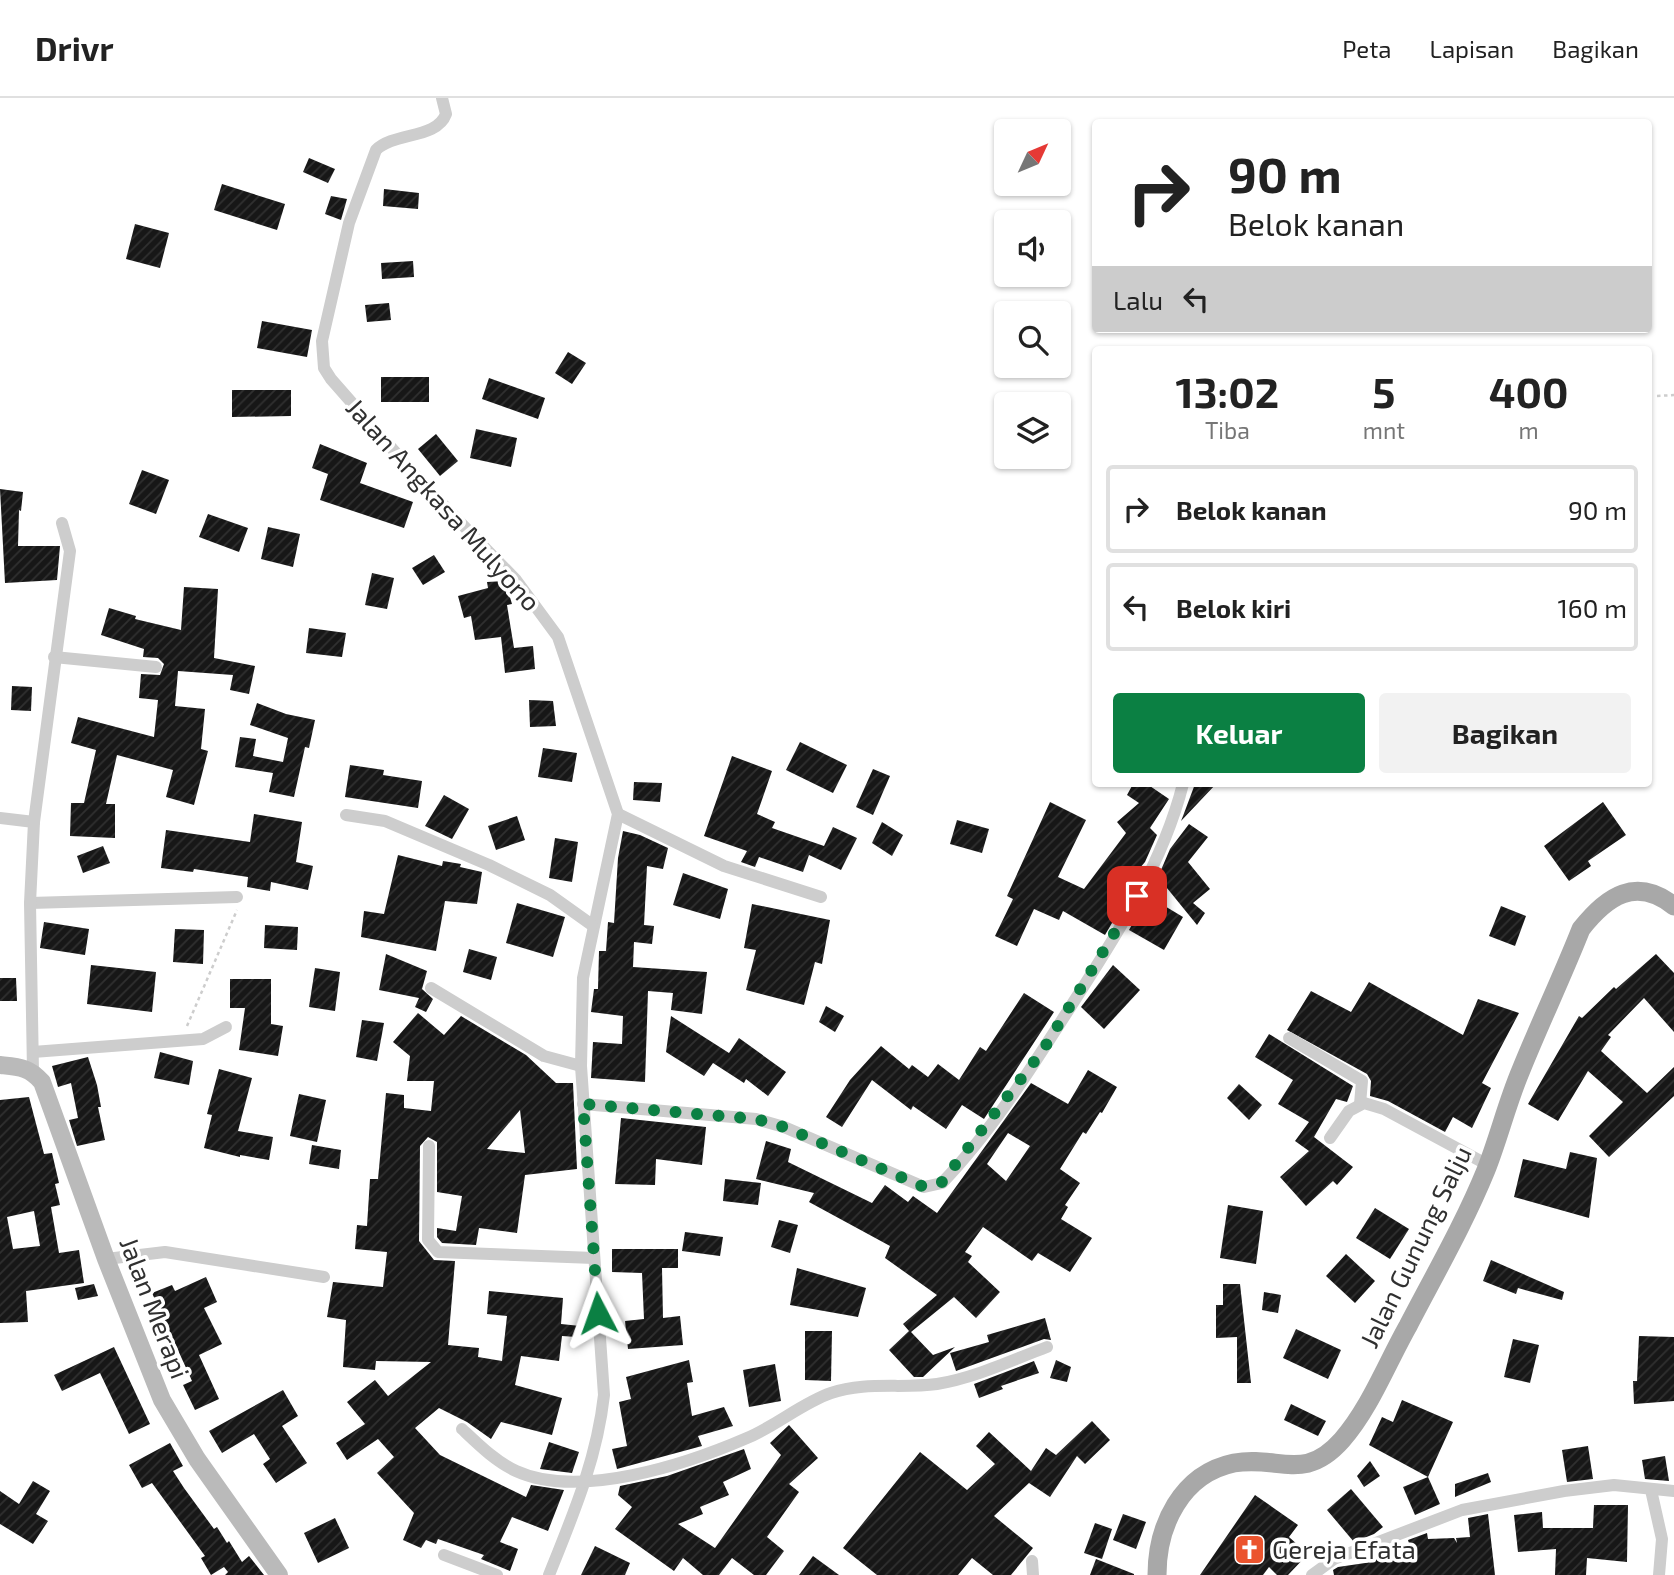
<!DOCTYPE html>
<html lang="id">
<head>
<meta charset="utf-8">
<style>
  body { margin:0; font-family:"Exo 2",sans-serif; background:#f2f2f2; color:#222; height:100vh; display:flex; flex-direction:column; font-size:26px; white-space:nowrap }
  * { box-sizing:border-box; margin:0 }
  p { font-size:23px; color:#767676 }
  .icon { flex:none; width:38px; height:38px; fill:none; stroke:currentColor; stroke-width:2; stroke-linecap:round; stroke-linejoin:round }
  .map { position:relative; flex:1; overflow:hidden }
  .drawer { position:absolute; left:1092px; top:248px; width:560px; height:441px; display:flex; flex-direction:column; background:#fff; border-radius:7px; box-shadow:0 2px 5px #0004 }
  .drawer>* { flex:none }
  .guide { position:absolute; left:1092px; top:21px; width:560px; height:214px; border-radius:7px; box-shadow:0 2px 5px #0004; background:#fff; color:#222; overflow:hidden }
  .needle { width:46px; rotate:46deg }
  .controls { position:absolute; left:994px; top:21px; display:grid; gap:14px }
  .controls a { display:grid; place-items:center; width:77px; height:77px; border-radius:7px; background:#fff; box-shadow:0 2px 5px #0004; font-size:35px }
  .pin { position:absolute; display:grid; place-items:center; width:60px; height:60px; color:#fff; margin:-30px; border-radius:14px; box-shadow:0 4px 10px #0006 }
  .me { position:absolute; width:77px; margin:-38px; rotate:356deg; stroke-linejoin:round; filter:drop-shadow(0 0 5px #0008) }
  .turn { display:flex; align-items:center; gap:24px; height:147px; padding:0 21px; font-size:32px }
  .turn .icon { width:91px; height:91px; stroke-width:2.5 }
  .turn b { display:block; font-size:49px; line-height:60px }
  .then { display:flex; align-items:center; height:66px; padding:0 21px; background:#0003; gap:14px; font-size:26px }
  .eta { display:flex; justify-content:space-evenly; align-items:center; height:119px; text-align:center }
  .eta b { font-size:42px; font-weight:700; line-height:49px }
  .cta { display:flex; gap:14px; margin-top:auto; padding:14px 21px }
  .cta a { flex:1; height:80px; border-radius:7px; background:#0b8043; color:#fff; font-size:28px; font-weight:700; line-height:80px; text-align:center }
  .cta a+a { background:#f2f2f2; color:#222 }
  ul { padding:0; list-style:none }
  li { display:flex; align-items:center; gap:21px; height:88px; margin:0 14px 10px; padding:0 7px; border:4px solid #e0e0e0; border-radius:7px }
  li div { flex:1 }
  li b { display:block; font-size:26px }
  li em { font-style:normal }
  header { display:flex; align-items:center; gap:42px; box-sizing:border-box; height:98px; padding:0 35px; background:#fff; border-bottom:2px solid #e0e0e0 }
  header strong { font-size:33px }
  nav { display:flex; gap:38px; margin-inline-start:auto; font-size:24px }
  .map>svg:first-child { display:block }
  .building { fill:url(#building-hatch); fill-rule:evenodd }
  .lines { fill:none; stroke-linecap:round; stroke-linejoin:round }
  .path { stroke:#cdcdcd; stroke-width:2.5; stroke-dasharray:3.5 3.5; stroke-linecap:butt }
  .street { stroke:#cdcdcd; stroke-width:12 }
  .secondary { stroke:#bababa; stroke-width:18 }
  .primary { stroke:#a8a8a8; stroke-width:19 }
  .route { stroke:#0b8043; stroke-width:12; stroke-dasharray:0 21.6 }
  .labels { text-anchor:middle; stroke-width:7; stroke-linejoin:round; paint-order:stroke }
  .street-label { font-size:26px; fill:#303030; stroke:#fff }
  .poi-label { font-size:26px; fill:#303030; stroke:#fff; text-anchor:start }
</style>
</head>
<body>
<header>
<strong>Drivr</strong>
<nav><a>Peta</a><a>Lapisan</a><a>Bagikan</a></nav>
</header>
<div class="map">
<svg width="1674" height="1477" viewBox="0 0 1674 1477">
  <defs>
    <pattern id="building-hatch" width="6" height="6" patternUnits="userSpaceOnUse" patternTransform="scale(1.75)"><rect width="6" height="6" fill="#171717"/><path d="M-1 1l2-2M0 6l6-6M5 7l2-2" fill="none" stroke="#303030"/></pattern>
  </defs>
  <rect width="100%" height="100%" fill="#fff"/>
  <!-- building -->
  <g class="building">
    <path d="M309,60L335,71L328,85L303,74Z"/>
    <path d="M222,86L285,106L277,132L214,112Z"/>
    <path d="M384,91L419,95L418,111L383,108Z"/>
    <path d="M331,98L347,101L341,122L325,116Z"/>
    <path d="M135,126L169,135L160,170L126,161Z"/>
    <path d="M413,163L414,179L382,181L381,165Z"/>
    <path d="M389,205L391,222L367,224L365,207Z"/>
    <path d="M262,223L312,232L307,259L257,250Z"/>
    <path d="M568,254L586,265L572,286L555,275Z"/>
    <rect x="381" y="279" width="48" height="25"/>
    <path d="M489,280L545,300L538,321L482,301Z"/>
    <path d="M232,292H291V318L232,319Z"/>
    <path d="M476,331L517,340L511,369L470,360Z"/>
    <path d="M436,336L458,363L440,378L418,351Z"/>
    <path d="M320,346L367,365L360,385L413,404L404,430L320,402L328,376L312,370Z"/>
    <path d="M142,372L169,382L156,416L129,406Z"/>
    <path d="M0,391L23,394L21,413L19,412L18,448H60L57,482L5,485Z"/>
    <path d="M208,416L248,430L239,454L199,439Z"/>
    <path d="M268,429L300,436L293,469L261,461Z"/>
    <path d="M434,457L445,474L423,487L412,470Z"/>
    <path d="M372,475L394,480L387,511L365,507Z"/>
    <path d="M505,483L512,506L507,507L514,550L533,548L535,571L505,575L501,539L475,542L471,518L464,520L458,498L488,490L487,484Z"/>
    <path d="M184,489L218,491L214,560L255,568L249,596L230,592L233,577L178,573L175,608L205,611L201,651L208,653L194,707L166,699L173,672L117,657L106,706H115V740L70,738L71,705H84L96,652L71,645L78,619L154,639L158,602L139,600L141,576L160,577L164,566L158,560L143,559L144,551L101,537L109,510L136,518L135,521L181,532Z"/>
    <path d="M309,530L346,535L342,559L306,555Z"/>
    <path d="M12,588L32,589L31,613L11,612Z"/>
    <path d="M529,602L553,603L556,628L530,629Z"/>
    <path d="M257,605L286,616L315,622L309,650L305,649L294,699L269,694L273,675L235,669L240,639L256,641L253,658L283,664L288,640L250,627Z"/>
    <path d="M800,644L847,667L833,695L786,672Z"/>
    <path d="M543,650L577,655L572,684L538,679Z"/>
    <path d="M732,658L772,673L757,716L775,724L772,730L824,748L833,729L857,740L841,772L809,757L803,774L759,759L755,769L741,764L747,753L704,738Z"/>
    <path d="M350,667L384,672L383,677L422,683L418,710L345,699Z"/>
    <path d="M873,671L890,678L873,717L856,709Z"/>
    <path d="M634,684L662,685L660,704L633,702Z"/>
    <path d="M1133,686H1147L1169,701L1150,730L1157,737L1145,764L1127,785L1133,789L1105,837L1063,813L1059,822L1034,811L1017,848L995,838L1013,801L1007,798L1050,704L1086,722L1058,779L1084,791L1126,735L1117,724L1139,705L1127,697Z"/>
    <path d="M1195,686H1216L1181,723L1183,718Z"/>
    <path d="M444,697L469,711L452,741L425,728Z"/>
    <path d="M1603,704L1626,737L1588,763L1591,768L1569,783L1544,748Z"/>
    <path d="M254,716L302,724L296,764L313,768L308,792L271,784L270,793L247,789L248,779L194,771L193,774L161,770L166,732L250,744Z"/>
    <path d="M517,718L525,742L496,752L488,728Z"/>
    <path d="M957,722L989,731L982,755L950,746Z"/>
    <path d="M882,724L903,737L892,758L872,745Z"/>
    <path d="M1189,726L1208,739L1188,764L1210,791L1193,805L1205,815L1197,827L1158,779L1170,751Z"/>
    <path d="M623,733L640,737L668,750L663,771L647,768L644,827L654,828L652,846L634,844L633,869L707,874L702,916L671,912L673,895L648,893L645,984L591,980L593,944L622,946L623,918L591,914L594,891H598L599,853H606L608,824L614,825L618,760Z"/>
    <path d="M555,740L578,744L572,784L549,780Z"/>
    <path d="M103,748L110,765L83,775L77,758Z"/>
    <path d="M398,757L442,768L443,763L461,766L460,769L482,774L477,806L445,803L436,853L361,839L364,813L384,816Z"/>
    <path d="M683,775L728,791L720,821L673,807Z"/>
    <path d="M1148,798L1183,819L1164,852L1129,832Z"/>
    <path d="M517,805L565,819L553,859L506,845Z"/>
    <path d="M752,806L830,822L822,866L815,864L804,907L746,892L756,852L744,850Z"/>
    <path d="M1501,808L1526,818L1515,848L1489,838Z"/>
    <path d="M44,824L89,831L85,857L40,850Z"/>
    <path d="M265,827L298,829L297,852L264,850Z"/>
    <path d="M175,831L204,832L203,866L173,864Z"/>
    <path d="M469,851L497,859L491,882L463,874Z"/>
    <path d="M386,856L427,873L422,891L433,901L426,914L415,909L419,900L379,892Z"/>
    <path d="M1656,856L1674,875V934L1644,900L1608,937L1611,939L1601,953L1647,995L1674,969V998L1609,1059L1589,1038L1623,1004L1588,973L1558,1023L1528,1006L1579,918L1582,920L1614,889L1616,891Z"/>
    <path d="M91,867L156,874L152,914L87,906Z"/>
    <path d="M1113,867L1140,892L1104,931L1081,909Z"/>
    <path d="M315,870L340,874L335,913L309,909Z"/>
    <path d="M0,880H16L17,903H0Z"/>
    <path d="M230,881H271V926L283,928L278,958L239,952L245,910H230Z"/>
    <path d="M1369,884L1463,937L1478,901L1519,915L1482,985L1491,990L1472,1030L1453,1019L1445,1034L1388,1003L1370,998L1371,983L1367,976L1287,932L1311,893L1351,914Z"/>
    <path d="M1024,895L1054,914L984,1021L962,1007L946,1031L913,1008L911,1012L872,982L842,1029L826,1019L850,982L881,948L909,971L912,967L928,979L938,966L959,982L980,949L986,953Z"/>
    <path d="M826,908L844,918L835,934L819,924Z"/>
    <path d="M418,915L444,937L461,918L526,957L556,985H573L577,1071L525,1077L517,1135L479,1130L476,1147L442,1145L437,1139V1130L456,1133L462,1098L437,1094V1044L428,1039L420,1048L419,1143L434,1162L455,1163L448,1247L479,1250L478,1259L502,1263L507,1218L487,1216L489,1193L563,1200L561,1226L590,1229L591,1240L562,1238L559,1263L521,1258L515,1287L562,1300L552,1337L501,1324L491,1341L467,1324L439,1310L415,1330L440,1357L526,1399L531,1387L564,1392L548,1433L512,1419L500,1444L518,1451L510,1473L481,1461L484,1457L438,1441L436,1446L426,1442L421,1450L403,1442L414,1415L377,1375L394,1359L378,1341L347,1362L336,1345L365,1326L347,1304L375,1282L388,1298L431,1264L376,1263L375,1272L343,1269L346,1222L327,1219L333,1184L383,1189L387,1154L355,1151L357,1127L367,1128L370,1081H378L386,995L404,997V1010L431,1013L434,983H407L410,958L393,944ZM520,1012L525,1055L487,1051Z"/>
    <path d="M671,918L729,955L739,940L786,974L768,998L746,981L744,985L713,965L704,978L666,954Z"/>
    <path d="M362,922L384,925L377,963L356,959Z"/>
    <path d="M1269,936L1353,988L1347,1004L1336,1001L1314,1039L1353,1069L1337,1087L1333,1083L1306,1108L1280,1079L1309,1053L1295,1043L1309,1024L1278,1006L1293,982L1255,959Z"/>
    <path d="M160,954L193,963L189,987L154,980Z"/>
    <path d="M88,959L97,987L101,1009H98L105,1042L77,1048L69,1022L78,1020L71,985L58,989L52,968Z"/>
    <path d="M219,971L252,980L238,1033L273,1039L269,1062L240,1057V1059L204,1050L212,1017L207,1016Z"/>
    <path d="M1088,972L1117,989L1102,1015L1100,1014L1086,1036L1083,1034L1060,1071L1080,1085L1065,1107L1068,1109L1061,1121L1092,1140L1070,1174L1038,1155L1032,1163L983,1129L965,1154L972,1158L968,1164L1000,1194L976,1220L954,1199L911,1234L933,1257L955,1249L923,1279H914L889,1252L909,1233L903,1226L937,1197L885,1160L890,1148L809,1104L814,1095L756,1081L766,1043L791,1051L788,1064L872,1105L885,1087L908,1104L913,1098L937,1115L1031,985L1068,1006ZM1008,1035L1030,1048L1006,1083L987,1066Z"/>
    <path d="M1239,986L1262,1007L1249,1022L1227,1000Z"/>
    <path d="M299,996L326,1002L317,1044L290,1038Z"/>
    <path d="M29,999L44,1056L52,1055L59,1085L55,1086L60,1107L51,1109L59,1155L79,1152L84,1185L26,1193L28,1224L0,1225V1002ZM34,1113L40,1148L13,1151L7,1119Z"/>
    <path d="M621,1020L706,1029L702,1067L656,1061L655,1087L615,1086Z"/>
    <path d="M312,1047L341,1052L339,1071L309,1066Z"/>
    <path d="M1570,1054L1597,1060L1589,1120L1514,1099L1523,1061L1566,1071Z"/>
    <path d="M725,1081L761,1085L758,1107L723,1103Z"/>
    <path d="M1228,1107L1263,1113L1256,1166L1220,1160Z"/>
    <path d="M1375,1110L1409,1131L1390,1161L1356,1140Z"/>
    <path d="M779,1122L798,1127L790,1155L771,1149Z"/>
    <path d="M685,1134L723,1139L720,1158L682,1153Z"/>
    <path d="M612,1151H678V1170H662L663,1220L680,1218L683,1247L628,1251L625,1223L644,1221L642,1175L612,1174Z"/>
    <path d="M1346,1156L1375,1183L1355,1205L1326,1178Z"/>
    <path d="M1491,1162L1564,1194L1562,1202L1518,1190L1516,1196L1483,1183Z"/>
    <path d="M797,1170L866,1190L858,1219L790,1207Z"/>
    <path d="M206,1179L217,1204L204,1210L222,1246L199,1257L219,1301L195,1312L183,1287L192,1283L152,1195L172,1187L175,1193Z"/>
    <path d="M94,1186L98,1198L78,1202L75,1190Z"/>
    <path d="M1223,1186H1240L1251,1285H1237V1239L1216,1240V1207H1223Z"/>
    <path d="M1264,1194L1281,1197L1278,1215L1262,1212Z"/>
    <path d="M1045,1220L1051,1242L1044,1241L956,1273L950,1255L989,1244L987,1237Z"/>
    <path d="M1296,1231L1341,1252L1328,1281L1283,1260Z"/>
    <path d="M805,1233H832L831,1283L805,1282Z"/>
    <path d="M1639,1238L1674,1239V1303L1634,1306L1633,1283H1637Z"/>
    <path d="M1513,1241L1539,1247L1530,1285L1504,1279Z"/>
    <path d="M114,1249L150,1326L129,1336L100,1275L62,1293L54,1277Z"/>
    <path d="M689,1262L693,1284L687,1285L692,1318L724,1309L733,1328L698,1338L702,1348L617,1371L612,1351L627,1348L619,1304L631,1301L626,1279Z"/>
    <path d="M1056,1262L1071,1269L1067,1284L1050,1280Z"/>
    <path d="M1034,1263L1039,1275L1001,1288L1003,1291L979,1300L974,1286Z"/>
    <path d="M775,1266L781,1303L749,1309L743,1272Z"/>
    <path d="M283,1292L298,1318L282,1328L307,1365L276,1385L263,1366L270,1361L254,1336L222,1355L209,1333Z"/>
    <path d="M1402,1302L1453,1324L1428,1379L1369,1347L1382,1319L1393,1324Z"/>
    <path d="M1291,1306L1326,1323L1318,1338L1284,1322Z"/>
    <path d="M1092,1323L1110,1342L1085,1366L1077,1358L1050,1399L1029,1385L994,1418L1033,1450L1011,1477H993L972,1460L958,1477H877L843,1450L920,1354L967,1392L995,1366L976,1348L989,1334L1031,1373L1046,1350L1056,1357Z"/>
    <path d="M789,1327L818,1360L789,1386L799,1394L767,1439L784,1453L766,1477H754L732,1460L719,1477H703L683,1460L674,1473L615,1431L632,1409L618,1397L620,1388L667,1378L744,1351L751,1371L723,1384L729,1397L700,1409L703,1416L678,1426L715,1450L781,1357L770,1345Z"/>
    <path d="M549,1344L579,1354L572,1375L540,1371Z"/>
    <path d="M170,1345L183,1368L173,1373L184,1390L214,1431L217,1429L227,1445L229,1443L242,1464L249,1458L264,1477H225L228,1474L224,1469L211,1477L201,1460L205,1458L152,1385L142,1390L129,1367Z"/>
    <path d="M1588,1348L1593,1381L1567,1384L1562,1352Z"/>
    <path d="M1665,1358L1669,1383L1645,1381L1642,1362Z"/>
    <path d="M1370,1363L1380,1378L1364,1389L1357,1378Z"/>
    <path d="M1488,1375L1491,1384L1455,1399V1386Z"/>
    <path d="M1428,1379L1440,1406L1415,1417L1403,1389Z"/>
    <path d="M33,1383L50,1393L36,1416L48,1423L33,1446L0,1426V1393L19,1406Z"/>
    <path d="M1351,1391L1383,1429L1374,1436L1354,1444L1327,1412Z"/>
    <path d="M1255,1397L1298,1427L1289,1439L1308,1456L1288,1477H1277L1269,1469L1263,1477H1200Z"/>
    <path d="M1594,1407H1628L1627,1464L1587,1460L1586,1477H1555L1556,1451L1518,1454L1514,1417L1542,1414L1543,1430H1593Z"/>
    <path d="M1123,1416L1146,1424L1136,1451L1113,1442Z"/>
    <path d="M1488,1416L1495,1477H1334L1333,1472L1338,1469L1372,1464L1368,1460L1412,1456L1408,1442L1427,1435L1428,1441L1454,1440L1457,1445L1456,1440L1470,1439L1468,1420Z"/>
    <path d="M335,1420L349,1450L318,1465L304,1435Z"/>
    <path d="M1095,1425L1112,1431L1102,1461L1084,1455Z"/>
    <path d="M595,1448L630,1465L625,1477H581Z"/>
    <path d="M813,1458L839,1477H799Z"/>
    <path d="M1096,1461L1134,1476V1477H1090Z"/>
  </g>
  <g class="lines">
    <!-- path -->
    <g class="path">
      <path d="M1657,298L1674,297"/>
      <path d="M187,928L237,812"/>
    </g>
    <!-- street -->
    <g class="street">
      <path d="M442,0L446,16C437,41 394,34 376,52L349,125L322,243L324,270L331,281L424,387L516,482L558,539L618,716L583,880L581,968L604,1297C597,1361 573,1417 549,1477"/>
      <path d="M54,559L156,569"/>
      <path d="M618,716L724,768L821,799"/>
      <path d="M346,717L385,723L489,767L550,797L592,827"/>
      <path d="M0,720L34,724"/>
      <path d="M30,805L237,799"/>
      <path d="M431,890L544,958L581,968"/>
      <path d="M1289,940L1362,983L1360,1006"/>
      <path d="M33,954L203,941L226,929"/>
      <path d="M33,973L30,805L34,724L70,453L62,425"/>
      <path d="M583,1006L756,1021L784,1029L924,1089L942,1085C992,1033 1032,969 1071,908C1116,838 1162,768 1183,686"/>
      <path d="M1330,1040L1349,1013L1364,1005L1384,1011L1488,1067"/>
      <path d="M429,1048L428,1142L438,1154L594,1160"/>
      <path d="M106,1161L165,1154L324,1179"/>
      <path d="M462,1331C479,1347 495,1363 516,1373C579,1402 687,1366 747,1340C776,1328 802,1305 831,1295C865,1283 902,1291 937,1286C975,1280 1012,1262 1047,1249"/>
      <path d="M1651,1392L1662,1441L1659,1477"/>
      <path d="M444,1457L497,1477"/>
      <path d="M1032,1463L1033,1477"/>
      <path d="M1312,1477L1334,1461L1462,1412L1564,1393L1614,1387L1674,1393"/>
    </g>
    <!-- secondary -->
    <path class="secondary" d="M0,967C19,969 29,969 42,984L106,1161L162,1302L197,1361L279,1477"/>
    <!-- primary -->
    <path class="primary" d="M1157,1477C1157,1428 1181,1376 1234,1365C1279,1357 1304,1385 1342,1342C1370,1310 1387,1265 1408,1228C1435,1176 1464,1126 1486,1072C1499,1039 1507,1005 1521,972C1540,925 1562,879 1581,831C1607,798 1636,778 1674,808"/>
  </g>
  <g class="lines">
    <!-- route -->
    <path class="route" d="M598,1215L583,1006L756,1021L784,1029L924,1089L942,1084L1043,952L1137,798"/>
  </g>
  <!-- icons -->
  <defs>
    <symbol id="church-square" viewBox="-11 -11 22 22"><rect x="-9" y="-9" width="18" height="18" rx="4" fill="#eb542e" stroke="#fff"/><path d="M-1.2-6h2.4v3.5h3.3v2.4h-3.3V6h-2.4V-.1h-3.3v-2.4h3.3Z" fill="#fff"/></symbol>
  </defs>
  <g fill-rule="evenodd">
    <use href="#church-square" x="1232" y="1434" width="35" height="35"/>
  </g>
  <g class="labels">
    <!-- street labels -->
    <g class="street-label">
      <text transform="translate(443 407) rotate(48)" y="9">Jalan Angkasa Mulyono</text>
      <text transform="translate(1416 1149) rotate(-64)" y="9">Jalan Gunung Salju</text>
      <text transform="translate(154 1210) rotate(69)" y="9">Jalan Merapi</text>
    </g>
    <!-- poi labels -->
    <g class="poi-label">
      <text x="1272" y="1461">Gereja Efata</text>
    </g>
  </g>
</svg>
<div class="controls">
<a><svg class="needle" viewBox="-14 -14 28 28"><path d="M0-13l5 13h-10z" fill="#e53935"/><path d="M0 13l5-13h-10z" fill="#767676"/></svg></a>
<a><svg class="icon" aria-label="sound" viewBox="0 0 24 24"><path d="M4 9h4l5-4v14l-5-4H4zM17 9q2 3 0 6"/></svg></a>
<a><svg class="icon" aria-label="search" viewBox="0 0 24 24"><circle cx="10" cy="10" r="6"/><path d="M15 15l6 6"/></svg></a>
<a><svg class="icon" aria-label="layers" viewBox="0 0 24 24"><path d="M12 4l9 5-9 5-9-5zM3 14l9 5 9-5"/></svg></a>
</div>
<div class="pin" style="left:1137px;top:798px;background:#d93025"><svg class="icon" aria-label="arrive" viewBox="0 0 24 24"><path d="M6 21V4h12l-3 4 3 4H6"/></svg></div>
<svg class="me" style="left:598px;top:1215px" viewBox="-20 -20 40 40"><path d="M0-17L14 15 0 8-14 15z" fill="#0b8043" stroke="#fff" stroke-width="4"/></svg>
<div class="guide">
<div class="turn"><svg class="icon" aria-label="right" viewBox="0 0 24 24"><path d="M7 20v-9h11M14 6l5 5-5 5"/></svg><div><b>90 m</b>Belok kanan</div></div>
<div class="then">Lalu<svg class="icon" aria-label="left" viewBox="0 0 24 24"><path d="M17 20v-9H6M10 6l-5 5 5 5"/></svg></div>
</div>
<section class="drawer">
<div class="eta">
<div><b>13:02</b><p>Tiba</p></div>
<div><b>5</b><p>mnt</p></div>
<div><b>400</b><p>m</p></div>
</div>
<ul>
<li><svg class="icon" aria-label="right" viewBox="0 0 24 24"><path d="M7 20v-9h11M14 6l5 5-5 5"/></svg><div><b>Belok kanan</b></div><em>90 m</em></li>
<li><svg class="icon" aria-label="left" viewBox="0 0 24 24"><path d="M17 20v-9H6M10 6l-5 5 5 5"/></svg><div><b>Belok kiri</b></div><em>160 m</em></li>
</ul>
<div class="cta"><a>Keluar</a><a>Bagikan</a></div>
</section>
</div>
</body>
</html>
